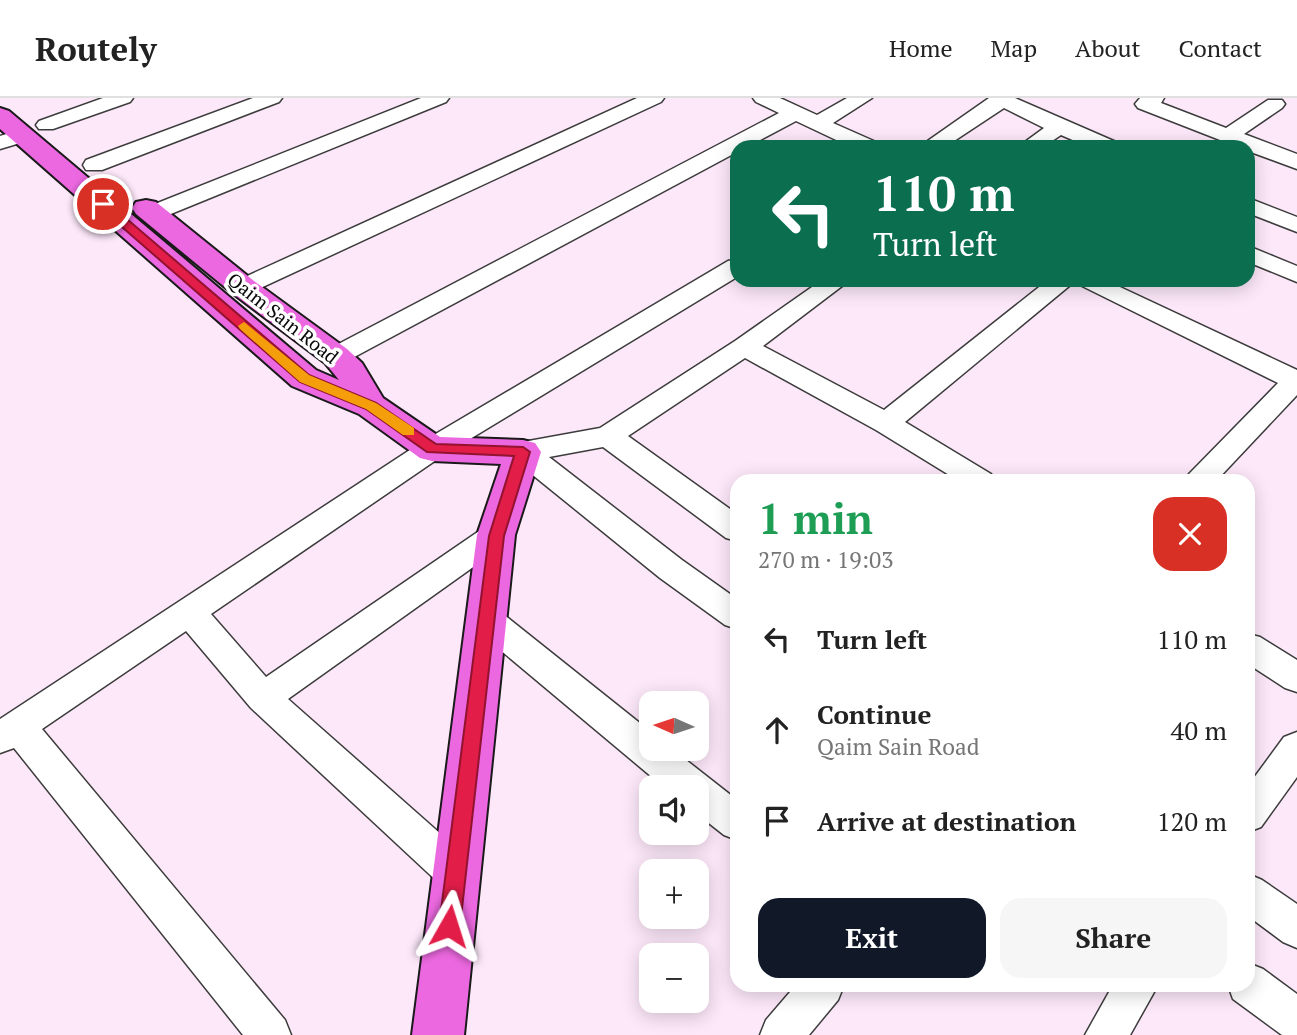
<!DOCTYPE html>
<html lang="en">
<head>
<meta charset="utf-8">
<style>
  body { margin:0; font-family:"PT Serif",serif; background:#f6f6f6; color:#222; height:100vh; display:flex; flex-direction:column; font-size:26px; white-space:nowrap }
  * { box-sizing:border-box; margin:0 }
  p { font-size:23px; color:#767676 }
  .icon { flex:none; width:38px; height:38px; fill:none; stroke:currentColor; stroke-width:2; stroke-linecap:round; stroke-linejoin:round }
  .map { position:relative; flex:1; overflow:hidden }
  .panel { position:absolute; left:730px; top:376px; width:525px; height:518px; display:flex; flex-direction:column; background:#fff; border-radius:21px; box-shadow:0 4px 18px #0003 }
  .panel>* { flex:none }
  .top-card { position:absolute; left:730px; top:42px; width:525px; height:147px; border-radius:21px; box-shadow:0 4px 18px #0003; background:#0b6e4f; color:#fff; overflow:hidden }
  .needle { width:46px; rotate:273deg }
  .fabs { position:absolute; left:639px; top:593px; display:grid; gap:14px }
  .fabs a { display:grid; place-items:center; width:70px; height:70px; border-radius:14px; background:#fff; box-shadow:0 4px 18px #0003; font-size:35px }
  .pin { position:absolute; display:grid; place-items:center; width:60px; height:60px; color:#fff; margin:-30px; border:4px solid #fff; border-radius:50%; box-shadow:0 2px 7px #0007 }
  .me { position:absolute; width:77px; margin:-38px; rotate:6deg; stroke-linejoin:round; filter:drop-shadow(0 0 5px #0008) }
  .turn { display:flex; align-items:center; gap:24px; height:147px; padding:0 28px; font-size:32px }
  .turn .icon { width:91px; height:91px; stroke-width:2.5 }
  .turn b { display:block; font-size:49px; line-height:60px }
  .round { display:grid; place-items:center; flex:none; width:74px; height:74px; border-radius:21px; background:#f6f6f6 }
  .headline { display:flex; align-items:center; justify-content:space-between; height:119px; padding:0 28px }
  h1 { font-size:42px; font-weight:700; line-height:52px; color:#1e9e55 }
  .action { display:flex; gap:14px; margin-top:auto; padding:14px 28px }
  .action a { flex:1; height:80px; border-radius:21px; background:#111827; color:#fff; font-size:28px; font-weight:700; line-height:80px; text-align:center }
  .action a+a { background:#f6f6f6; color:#222 }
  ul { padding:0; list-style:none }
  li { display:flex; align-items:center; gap:21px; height:91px; padding:0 28px }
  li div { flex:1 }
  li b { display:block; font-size:26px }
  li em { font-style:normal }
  header { display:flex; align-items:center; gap:42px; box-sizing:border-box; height:98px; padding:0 35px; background:#fff; border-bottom:2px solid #e0e0e0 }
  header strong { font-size:33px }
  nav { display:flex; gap:38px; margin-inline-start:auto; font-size:24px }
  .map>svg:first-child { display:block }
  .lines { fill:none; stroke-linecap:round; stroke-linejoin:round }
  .minor-casing { stroke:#3c3c3c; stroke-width:3 }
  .major-casing { stroke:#1a1a1a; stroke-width:4 }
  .minor { fill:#fff; fill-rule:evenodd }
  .major { fill:#ec68e0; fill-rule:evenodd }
  .route { fill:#e11d48; stroke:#92132f; stroke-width:2 }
  .slow { fill:#f59e0b }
  .labels { text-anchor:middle; stroke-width:7; stroke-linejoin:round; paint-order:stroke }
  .far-street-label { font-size:19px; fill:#090909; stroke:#fff }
</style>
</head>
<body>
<header>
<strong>Routely</strong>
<nav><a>Home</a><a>Map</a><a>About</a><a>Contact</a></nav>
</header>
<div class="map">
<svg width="1297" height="937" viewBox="0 0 1297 937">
  <rect width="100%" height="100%" fill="#fde8fa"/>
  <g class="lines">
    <defs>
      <g id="minor">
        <path d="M103,0H133L130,4L53,31H39L36,27L39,23Z"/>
        <path d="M253,0H282L279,4L102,72H86L83,67L86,62Z"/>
        <path d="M421,0H449L446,4L161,120H145L141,115L145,110Z"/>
        <path d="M637,0H664L661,4L252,194L243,197L234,194L231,189L234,184Z"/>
        <path d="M753,0H780L817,17L847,0H872L833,25L876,44L879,49H851L796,23L747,49H737V54L345,264L336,267L327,264L323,258L327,252L779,15L756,4Z"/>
        <path d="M989,0H1015L1116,44L1119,49H1089L1061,37L1043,49H1018L1044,30L1004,10L945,49H919Z"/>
        <path d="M1140,0H1164L1161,5L1226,30L1268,2H1282L1285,6L1282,10L1244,36L1297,56V71L1248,53V49H1238L1138,10L1135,6Z"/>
        <path d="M22,31L30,32L33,37L30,42L0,51V38Z"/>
        <path d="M1248,100L1297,119V134L1248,115Z"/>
        <path d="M1248,148L1297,168V184L1248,164Z"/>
        <path d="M737,161V179L442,358L211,516L266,579L485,429L496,426L507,429L511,437L507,445L288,601L469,761L474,774L469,787L455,792L441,787L251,610L186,533L42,631L285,922L291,937H243L14,650L0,655V621L422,344L728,163Z"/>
        <path d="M822,182H850L763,248L884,312L1048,182H1105L1297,272V297L1216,383H1184L1189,376L1278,285L1074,184L905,324L991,376L996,383H959L876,332L745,260L628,338L737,416V443L726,440L603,349L549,359L682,462L737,501V531L725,527L660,480L513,361L509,354L513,347L523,344L600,330L735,243Z"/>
        <path d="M486,508L498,512L651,634V651H672L737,702V742L724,737L696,715V690H665L474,530L470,521L474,512Z"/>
        <path d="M1248,536L1260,539L1297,562V594L1285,590L1248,566Z"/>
        <path d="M1297,634V679L1261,729L1248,734V688L1284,639Z"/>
        <path d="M1248,776L1262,782L1297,806V850L1283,844L1248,818Z"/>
        <path d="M1248,865L1263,871L1297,896V937H1282L1233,901L1228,887H1248Z"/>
        <path d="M796,887H844L838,902L809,937H760L766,922Z"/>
        <path d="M1113,887H1158L1130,937H1085Z"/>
      </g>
      <path id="major" d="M0,10L9,13L316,272L339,282L325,265L232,195L136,116L132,110L136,104L146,102L156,104L254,183L347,251L362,265L383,300L440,339L523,342L535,345L541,354L515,437L464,937H412L477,437L501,366L432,363L420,360L359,316L292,288L0,31Z"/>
    </defs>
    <!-- minor casing -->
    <use href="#minor" class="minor-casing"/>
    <!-- major casing -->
    <use href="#major" class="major-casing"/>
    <!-- minor -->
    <use href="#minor" class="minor"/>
    <!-- major -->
    <use href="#major" class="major"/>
  </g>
  <!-- route -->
  <path class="route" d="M99,104H107L309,277L376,305L436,346L523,349L530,354L504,438L460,828L457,835L449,838L442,835L439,828L489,438L514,358L427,354L366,311L300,284L99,109Z"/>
  <!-- slow -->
  <path class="slow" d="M244,224L309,277L376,305L414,330V337H403L366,311L300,284L240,231L238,228Z"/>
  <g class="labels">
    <!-- far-street labels -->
    <g class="far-street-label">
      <text transform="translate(283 220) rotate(38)" y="7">Qaim Sain Road</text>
    </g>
  </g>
</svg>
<div class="fabs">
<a><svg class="needle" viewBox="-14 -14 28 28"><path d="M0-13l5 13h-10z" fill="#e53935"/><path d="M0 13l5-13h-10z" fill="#767676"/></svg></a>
<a><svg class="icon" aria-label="sound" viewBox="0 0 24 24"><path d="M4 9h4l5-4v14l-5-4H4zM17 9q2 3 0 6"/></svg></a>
<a>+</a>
<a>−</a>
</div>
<div class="pin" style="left:103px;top:106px;background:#d93025"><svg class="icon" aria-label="arrive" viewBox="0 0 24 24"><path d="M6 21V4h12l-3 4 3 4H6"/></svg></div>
<svg class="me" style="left:449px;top:828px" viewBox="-20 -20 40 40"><path d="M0-17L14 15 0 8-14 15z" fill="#e11d48" stroke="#fff" stroke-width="4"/></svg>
<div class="top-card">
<div class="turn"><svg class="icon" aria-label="left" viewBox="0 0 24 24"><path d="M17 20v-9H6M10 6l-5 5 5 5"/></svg><div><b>110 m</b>Turn left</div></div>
</div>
<section class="panel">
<div class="headline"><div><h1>1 min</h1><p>270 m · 19:03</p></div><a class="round" style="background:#d93025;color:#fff"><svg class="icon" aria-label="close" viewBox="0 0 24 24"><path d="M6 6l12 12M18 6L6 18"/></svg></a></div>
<ul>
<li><svg class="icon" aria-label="left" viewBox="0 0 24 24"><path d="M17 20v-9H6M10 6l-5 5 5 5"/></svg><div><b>Turn left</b></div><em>110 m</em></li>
<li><svg class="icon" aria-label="ahead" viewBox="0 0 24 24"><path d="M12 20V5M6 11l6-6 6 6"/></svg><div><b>Continue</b><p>Qaim Sain Road</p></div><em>40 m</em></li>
<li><svg class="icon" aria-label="arrive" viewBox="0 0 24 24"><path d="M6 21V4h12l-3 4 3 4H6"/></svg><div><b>Arrive at destination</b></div><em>120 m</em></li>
</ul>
<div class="action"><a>Exit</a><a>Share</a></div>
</section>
</div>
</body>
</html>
